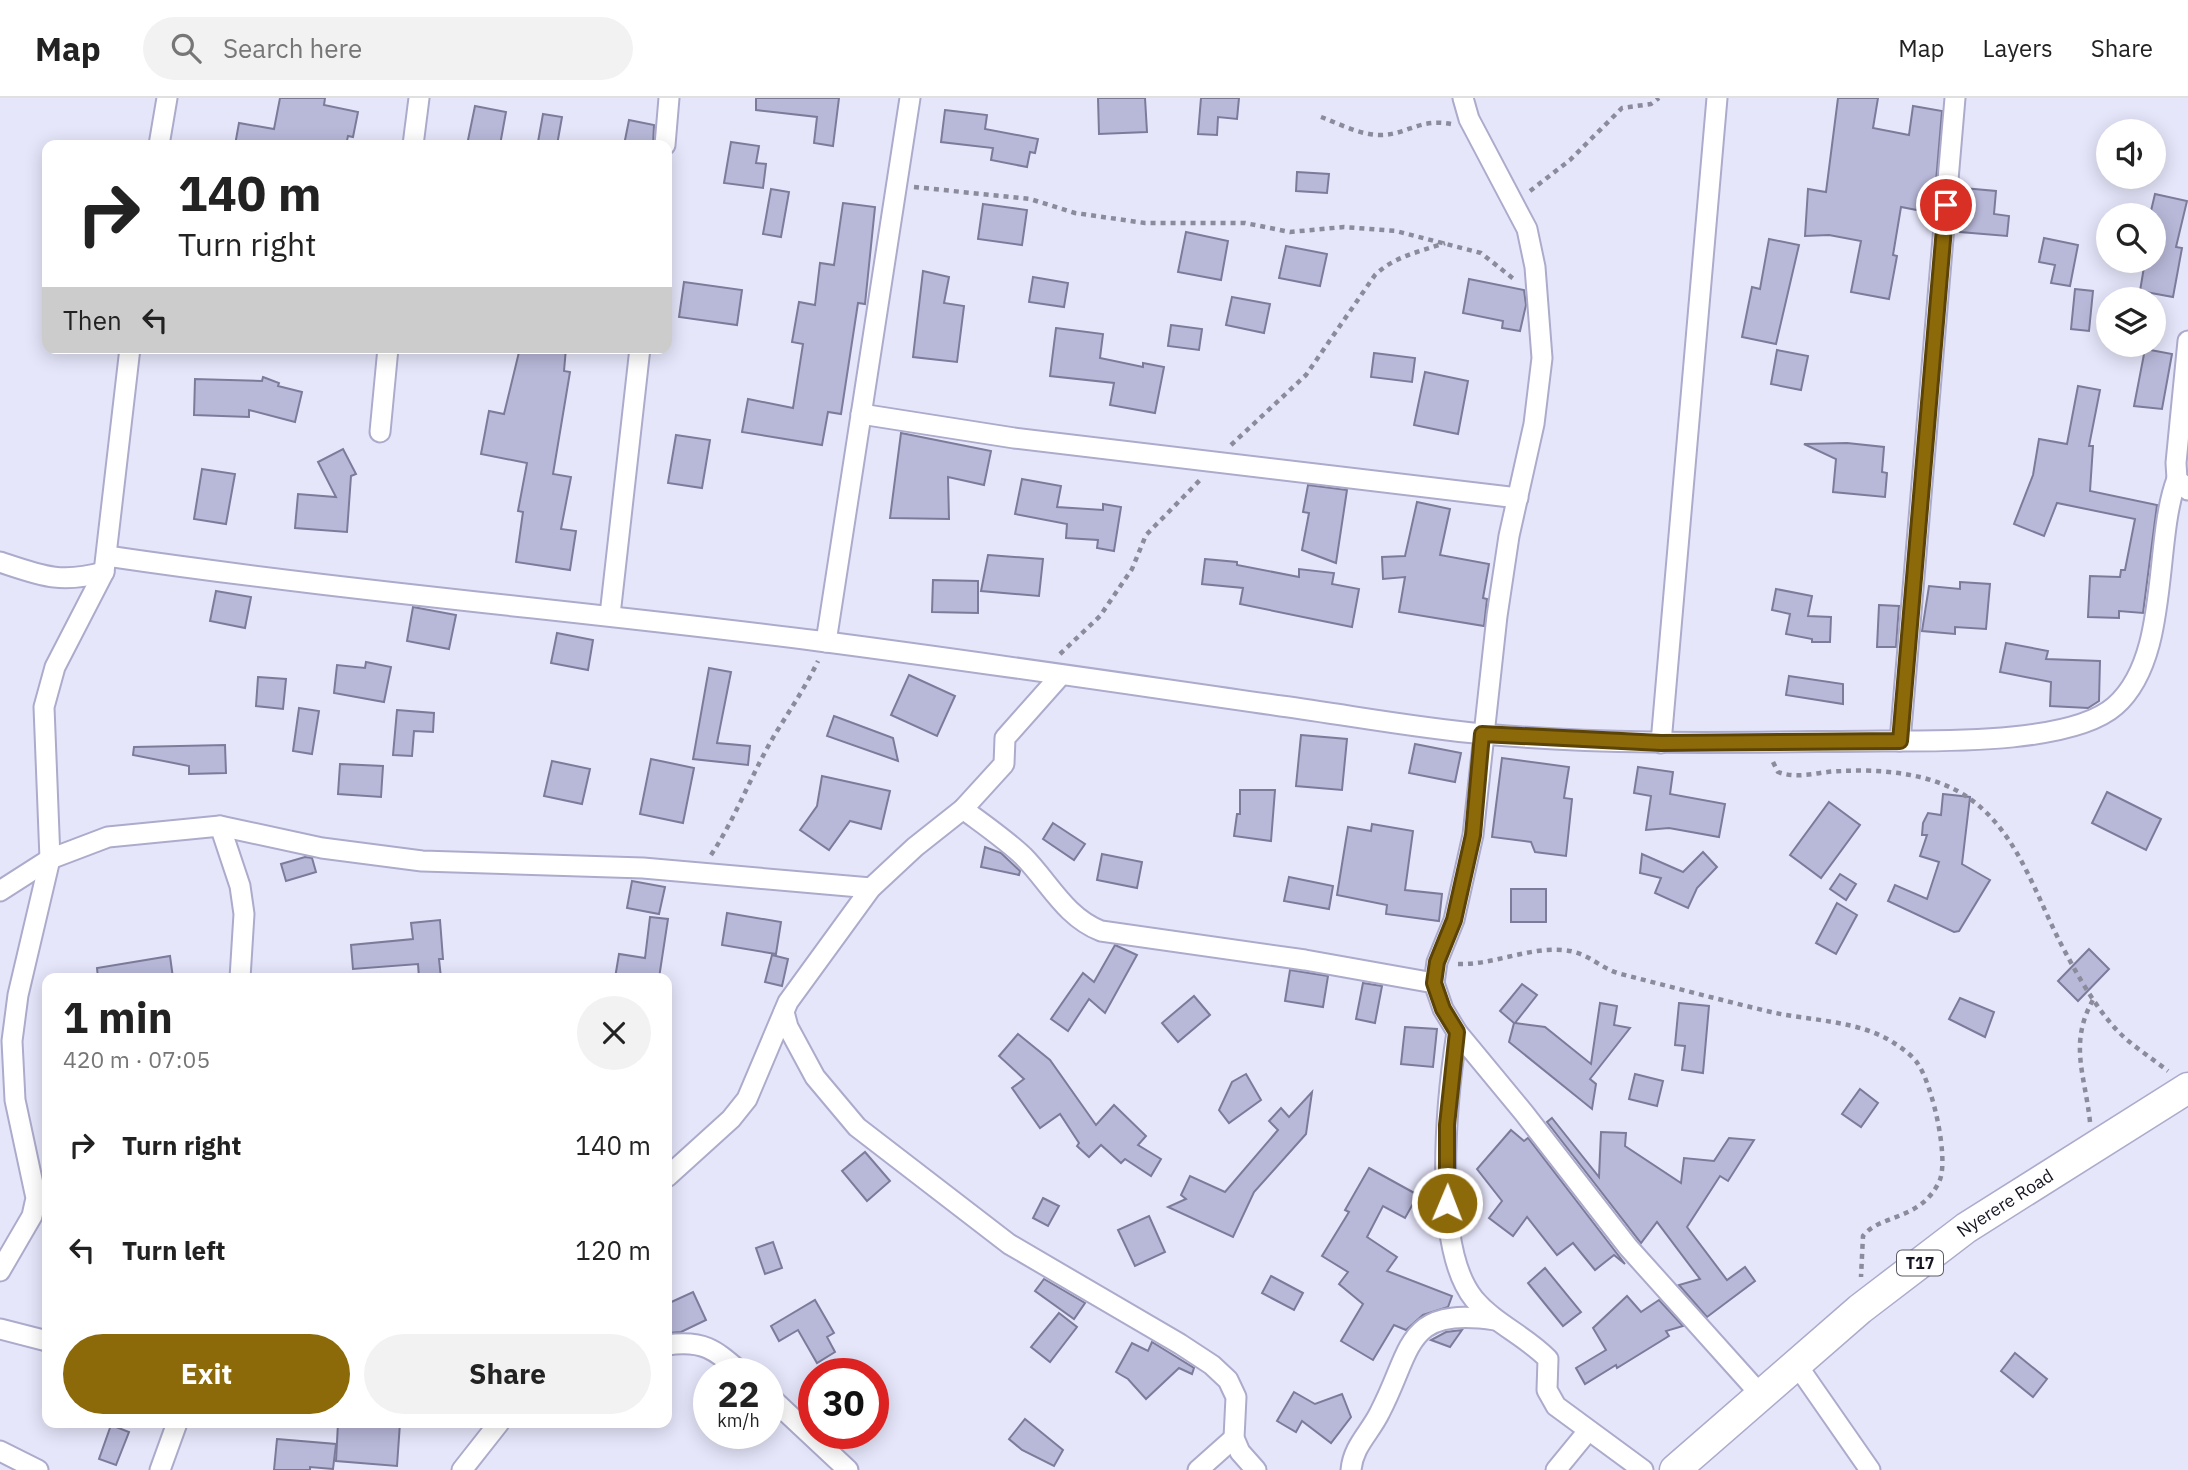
<!DOCTYPE html>
<html lang="en">
<head>
<meta charset="utf-8">
<style>
  body { margin:0; font-family:"IBM Plex Sans",sans-serif; background:#f2f2f2; color:#222; height:100vh; display:flex; flex-direction:column; font-size:26px; white-space:nowrap }
  * { box-sizing:border-box; margin:0 }
  p { font-size:23px; color:#767676 }
  .icon { flex:none; width:38px; height:38px; fill:none; stroke:currentColor; stroke-width:2; stroke-linecap:round; stroke-linejoin:round }
  .map { position:relative; flex:1; overflow:hidden }
  .details { position:absolute; left:42px; top:875px; width:630px; height:455px; display:flex; flex-direction:column; background:#fff; border-radius:14px; box-shadow:0 4px 18px #0003 }
  .details>* { flex:none }
  .hud { position:absolute; left:42px; top:42px; width:630px; height:214px; border-radius:14px; box-shadow:0 4px 18px #0003; background:#fff; color:#222; overflow:hidden }
  .controls { position:absolute; left:2096px; top:21px; display:grid; gap:14px }
  .controls a { display:grid; place-items:center; width:70px; height:70px; border-radius:50%; background:#fff; box-shadow:0 4px 18px #0003; font-size:35px }
  .speed { position:absolute; left:693px; top:1260px; display:flex; gap:14px; font-size:35px; font-weight:700; text-align:center }
  .speed>* { display:grid; place-content:center; width:91px; height:91px; border-radius:50%; background:#fff; box-shadow:0 4px 18px #0003; line-height:1 }
  .speed small { font-size:18px; font-weight:400 }
  .speed .limit { border:10px solid #d22; background:#fff; color:#111 }
  .pin { position:absolute; display:grid; place-items:center; width:60px; height:60px; color:#fff; margin:-30px; border:4px solid #fff; border-radius:50%; box-shadow:0 2px 7px #0007 }
  .me { position:absolute; width:77px; margin:-38px; rotate:1deg; stroke-linejoin:round; filter:drop-shadow(0 0 5px #0008) }
  .turn { display:flex; align-items:center; gap:24px; height:147px; padding:0 21px; font-size:32px }
  .turn .icon { width:91px; height:91px; stroke-width:2.5 }
  .turn b { display:block; font-size:49px; line-height:60px }
  .then { display:flex; align-items:center; height:66px; padding:0 21px; background:#0003; gap:14px; font-size:26px }
  .round { display:grid; place-items:center; flex:none; width:74px; height:74px; border-radius:37px; background:#f2f2f2 }
  .summary { display:flex; align-items:center; justify-content:space-between; height:119px; padding:0 21px }
  h1 { font-size:42px; font-weight:700; line-height:52px }
  .button { display:flex; gap:14px; margin-top:auto; padding:14px 21px }
  .button a { flex:1; height:80px; border-radius:42px; background:#8c6909; color:#fff; font-size:28px; font-weight:700; line-height:80px; text-align:center }
  .button a+a { background:#f2f2f2; color:#222 }
  ul { padding:0; list-style:none }
  li { display:flex; align-items:center; gap:21px; height:105px; padding:0 21px }
  li div { flex:1 }
  li b { display:block; font-size:26px }
  li em { font-style:normal }
  header { display:flex; align-items:center; gap:42px; box-sizing:border-box; height:98px; padding:0 35px; background:#fff; border-bottom:2px solid #e0e0e0 }
  header strong { font-size:33px }
  nav { display:flex; gap:38px; margin-inline-start:auto; font-size:24px }
  .search { width:490px; height:63px; background:#f2f2f2; display:flex; align-items:center; gap:18px; box-sizing:border-box; padding:0 24px; border-radius:38px; color:#767676; font-size:26px }
  .map>svg:first-child { display:block }
  .building { fill:#b8b8d9; stroke:#7c7b9a; stroke-width:2 }
  .lines { fill:none; stroke-linecap:round; stroke-linejoin:round }
  .street-casing { stroke:#acabcc; stroke-width:23 }
  .primary-casing { stroke:#acabcc; stroke-width:33 }
  .path { stroke:#8b8b9c; stroke-width:4.5; stroke-dasharray:5 5; stroke-linecap:butt }
  .street { stroke:#fff; stroke-width:19 }
  .primary { stroke:#fff; stroke-width:30 }
  .route-casing { stroke:#5b4406; stroke-width:18 }
  .route { stroke:#8c6909; stroke-width:12 }
  .labels { text-anchor:middle; stroke-width:6; stroke-linejoin:round; paint-order:stroke }
  .shield { fill:#fff; stroke:#5b5b64; stroke-width:2 }
  .shield-label { font-size:16px; font-weight:bold; fill:#151521 }
  .street-label { font-size:18px; fill:#151521; stroke:#fff }
</style>
</head>
<body>
<header>
<strong>Map</strong>
<div class="search"><svg class="icon" aria-label="search" viewBox="0 0 24 24"><circle cx="10" cy="10" r="6"/><path d="M15 15l6 6"/></svg>Search here</div>
<nav><a>Map</a><a>Layers</a><a>Share</a></nav>
</header>
<div class="map">
<svg width="2188" height="1372" viewBox="0 0 2188 1372">
  <rect width="100%" height="100%" fill="#e6e6fb"/>
  <!-- building -->
  <g class="building">
    <path d="M280,0H325L324,7L358,14L353,39L348,38L346,47H235L239,25L274,31Z"/>
    <path d="M756,0H839L833,48L814,45L817,19L756,12Z"/>
    <path d="M1098,0H1145L1147,34L1099,36Z"/>
    <path d="M1201,0H1239L1237,21L1218,19L1217,37L1198,36Z"/>
    <path d="M1838,0H1878L1873,30L1909,37L1913,8L1942,13L1935,95L1929,94L1927,114L1901,109L1893,157L1897,158L1889,201L1851,194L1861,143L1829,137L1805,138L1808,91L1826,94Z"/>
    <path d="M475,8L506,14L500,47H467Z"/>
    <path d="M945,12L987,17L985,31L1038,41L1035,55L1030,54L1027,69L991,62L993,50L941,44Z"/>
    <path d="M543,16L562,19L557,47L538,44Z"/>
    <path d="M629,22L654,27L653,47H624Z"/>
    <path d="M731,44L759,48L756,65L766,66L763,90L724,85Z"/>
    <path d="M1297,74L1329,76L1327,95L1296,93Z"/>
    <path d="M1963,90L1996,93L1994,116L2009,118L2007,138L1960,134Z"/>
    <path d="M771,91L789,94L781,139L763,136Z"/>
    <path d="M2155,96L2187,103L2176,149L2182,150L2173,199L2140,193L2145,163H2154V117H2150Z"/>
    <path d="M843,105L875,109L865,206L858,205L841,316L828,314L822,347L742,334L748,301L793,310L803,246L792,244L799,204L815,207L820,165L834,167Z"/>
    <path d="M983,106L1027,112L1022,147L978,141Z"/>
    <path d="M1186,134L1228,143L1221,182L1178,174Z"/>
    <path d="M2044,140L2078,147L2070,188L2051,185L2055,167L2039,164Z"/>
    <path d="M1769,141L1799,147L1776,246L1742,239L1752,189L1760,191Z"/>
    <path d="M1286,148L1327,156L1320,188L1279,180Z"/>
    <path d="M923,173L949,179L944,205L964,208L957,264L913,259Z"/>
    <path d="M1033,179L1068,185L1064,209L1029,204Z"/>
    <path d="M1469,181L1524,192L1526,207L1520,233L1502,230L1503,223L1463,215Z"/>
    <path d="M684,184L742,192L737,227L679,219Z"/>
    <path d="M2075,191L2093,193L2089,233L2071,231Z"/>
    <path d="M1232,199L1270,206L1264,235L1226,227Z"/>
    <path d="M1171,227L1202,231L1199,252L1168,248Z"/>
    <path d="M1056,230L1103,236L1100,260L1143,269V265L1164,269L1155,315L1110,307L1114,285L1050,278Z"/>
    <path d="M520,250H566L564,273L570,274L553,376L571,379L561,431L576,433L570,472L516,464L523,414L518,413L527,365L481,356L489,313L504,316Z"/>
    <path d="M2145,251L2172,256L2162,311L2134,308Z"/>
    <path d="M1777,252L1808,258L1801,292L1771,286Z"/>
    <path d="M1374,255L1415,260L1412,284L1371,279Z"/>
    <path d="M1425,274L1468,283L1458,336L1414,327Z"/>
    <path d="M263,279L279,285L278,288L302,294L295,324L249,312V319L194,317L195,281L262,283Z"/>
    <path d="M2078,288L2100,292L2089,348H2093L2090,393L2157,407L2143,515L2119,513V520L2088,519L2090,478L2120,479L2121,472H2125L2135,421L2057,405L2044,438L2014,426L2033,377L2039,341L2067,346Z"/>
    <path d="M901,335L991,353L984,387L948,379L949,421L890,420Z"/>
    <path d="M676,337L710,342L702,390L668,385Z"/>
    <path d="M1847,345L1884,349L1882,374L1887,375L1885,399L1833,394L1836,361L1804,346Z"/>
    <path d="M343,351L356,376L351,378L347,434L295,430L298,396L336,399L318,364Z"/>
    <path d="M202,371L235,376L226,426L194,421Z"/>
    <path d="M1022,381L1061,388L1057,409L1103,412V406L1121,409L1114,453L1097,450L1098,442L1066,440L1067,426L1015,416Z"/>
    <path d="M1308,387L1347,392L1336,465L1302,452L1309,415L1303,414Z"/>
    <path d="M1417,404L1450,411L1440,457L1489,466L1483,500L1487,501L1484,528L1399,514L1405,479L1383,481L1382,459L1405,458Z"/>
    <path d="M988,457L1043,461L1039,498L981,493Z"/>
    <path d="M1205,461L1237,464V467L1299,479V471L1334,475L1332,486L1359,491L1352,529L1240,506L1243,490L1202,486Z"/>
    <path d="M933,482L978,483V515L932,514Z"/>
    <path d="M1960,484L1990,486L1986,531L1955,529V536L1922,533L1929,488L1960,491Z"/>
    <path d="M1776,491L1812,498L1808,518L1831,519L1830,544H1812V541L1786,536L1790,516L1772,512Z"/>
    <path d="M216,493L251,499L245,530L210,523Z"/>
    <path d="M1879,507L1899,508L1896,549H1877Z"/>
    <path d="M413,509L456,517L449,551L407,543Z"/>
    <path d="M557,535L593,542L588,572L551,565Z"/>
    <path d="M2006,545L2048,553L2046,561L2100,563L2099,603L2088,610L2050,608L2051,584L2000,574Z"/>
    <path d="M366,564L391,569L384,604L334,595L337,567L365,570Z"/>
    <path d="M709,570L731,574L717,645L750,648L748,667L693,661Z"/>
    <path d="M909,577L955,598L937,638L891,617Z"/>
    <path d="M1789,578L1843,586V606L1786,597Z"/>
    <path d="M258,579L286,581L283,611L256,608Z"/>
    <path d="M299,610L319,613L312,656L293,653Z"/>
    <path d="M397,612L434,615L433,634L414,633L412,658L393,657Z"/>
    <path d="M834,618L893,640L898,663L827,638Z"/>
    <path d="M1301,637L1347,641L1342,692L1296,688Z"/>
    <path d="M1415,646L1461,655L1455,684L1409,675Z"/>
    <path d="M225,647L226,675L189,676V668L133,657L134,649Z"/>
    <path d="M1502,660L1569,669L1564,700L1572,701L1566,758L1535,754L1531,744L1492,739Z"/>
    <path d="M651,661L694,670L683,725L640,716Z"/>
    <path d="M552,663L590,671L582,706L544,698Z"/>
    <path d="M340,666L383,668L381,699L338,696Z"/>
    <path d="M1638,669L1673,674L1670,696L1725,706L1719,739L1669,730L1646,732L1651,698L1634,695Z"/>
    <path d="M822,678L890,693L881,731L850,723L829,752L800,732L817,708Z"/>
    <path d="M1240,692H1275L1271,743L1234,738L1237,716H1240Z"/>
    <path d="M2107,694L2161,721L2146,752L2092,725Z"/>
    <path d="M1943,696L1970,699L1962,766L1990,782L1959,833L1954,834L1888,803L1895,787L1927,801L1939,764L1920,758L1927,737H1922L1923,725L1928,715L1941,717Z"/>
    <path d="M1829,704L1860,727L1821,780L1790,757Z"/>
    <path d="M1053,725L1085,746L1074,762L1043,741Z"/>
    <path d="M1372,726L1413,733L1405,792L1442,796L1439,823L1386,816L1387,807L1337,797L1348,729L1371,733Z"/>
    <path d="M985,749L1001,755L1020,773L1019,777L981,769Z"/>
    <path d="M1703,754L1717,769L1697,790L1688,810L1655,795L1661,780L1640,775L1642,756L1683,774Z"/>
    <path d="M1102,756L1142,764L1137,790L1097,782Z"/>
    <path d="M305,759L312,760L316,774L286,783L281,766Z"/>
    <path d="M1840,776L1856,786L1846,802L1830,791Z"/>
    <path d="M1289,779L1333,788L1329,811L1284,803Z"/>
    <path d="M632,783L665,789L659,816L627,810Z"/>
    <rect x="1511" y="791" width="35" height="33"/>
    <path d="M1837,805L1857,817L1836,856L1816,845Z"/>
    <path d="M727,815L781,824L776,856L722,847Z"/>
    <path d="M650,819L668,821L659,880H615L619,856L645,860Z"/>
    <path d="M440,822L443,861H439L441,880H419L418,866L353,871L351,847L413,841L411,825Z"/>
    <path d="M1115,847L1137,857L1105,915L1089,901L1068,933L1051,921L1083,875L1094,884Z"/>
    <path d="M2089,851L2109,871L2078,903L2058,883Z"/>
    <path d="M772,857L788,861L782,888L765,884Z"/>
    <path d="M170,858L173,880H98L97,870Z"/>
    <path d="M1290,872L1328,878L1323,909L1285,903Z"/>
    <path d="M1363,885L1382,888L1375,925L1356,921Z"/>
    <path d="M1522,886L1537,897L1515,925L1545,929L1591,966L1600,905L1617,908L1614,927L1630,930L1590,981L1596,986L1592,1011L1509,944L1514,925L1500,913Z"/>
    <path d="M1194,898L1210,917L1178,944L1162,925Z"/>
    <path d="M1960,900L1994,914L1985,939L1949,921Z"/>
    <path d="M1679,905L1709,908L1703,975L1682,972L1685,948L1675,947Z"/>
    <path d="M1405,929L1437,931L1433,969L1401,966Z"/>
    <path d="M1018,936L1050,962L1096,1027L1114,1007L1146,1038L1138,1047L1161,1061L1151,1078L1125,1061L1121,1065L1101,1047L1089,1059L1077,1048L1079,1045L1060,1016L1040,1030L1012,990L1024,981L999,958Z"/>
    <path d="M1246,976L1261,1002L1229,1025L1219,1012L1232,984Z"/>
    <path d="M1635,976L1663,983L1657,1008L1629,1001Z"/>
    <path d="M1860,991L1878,1005L1861,1029L1842,1016Z"/>
    <path d="M1312,994L1306,1036L1254,1094L1233,1139L1168,1109L1186,1101L1181,1097L1190,1078L1225,1094L1278,1032L1269,1023L1281,1010L1289,1019Z"/>
    <path d="M1552,1020L1599,1079L1601,1034L1626,1035L1625,1048L1681,1085L1684,1060L1714,1063L1729,1040L1754,1042L1728,1083L1720,1078L1687,1129L1727,1182L1745,1169L1755,1183L1707,1219L1679,1187L1700,1181L1657,1124L1641,1145L1547,1024Z"/>
    <path d="M1511,1032L1524,1043L1528,1040L1625,1166L1614,1157L1595,1172L1573,1145L1557,1157L1527,1119L1513,1138L1489,1120L1502,1103L1477,1071Z"/>
    <path d="M865,1054L890,1083L867,1103L842,1073Z"/>
    <path d="M1369,1070L1418,1097L1405,1120L1383,1108L1367,1139L1397,1159L1387,1173L1452,1198L1448,1209L1423,1217L1406,1232L1394,1227L1373,1262L1341,1243L1363,1206L1339,1186L1348,1174L1322,1158L1349,1114L1345,1112Z"/>
    <path d="M1043,1100L1059,1108L1048,1128L1033,1120Z"/>
    <path d="M1149,1118L1165,1154L1135,1168L1118,1132Z"/>
    <path d="M773,1144L782,1170L765,1176L756,1150Z"/>
    <path d="M1545,1170L1581,1214L1563,1228L1528,1185Z"/>
    <path d="M1271,1178L1303,1195L1294,1212L1262,1195Z"/>
    <path d="M1044,1181L1085,1205L1074,1221L1035,1193Z"/>
    <path d="M693,1194L706,1222L681,1234L667,1235V1206Z"/>
    <path d="M1627,1198L1641,1214L1659,1202L1683,1228L1666,1233L1669,1238L1617,1270L1616,1267L1585,1286L1576,1270L1606,1252L1593,1230Z"/>
    <path d="M815,1202L834,1235L827,1239L835,1254L817,1265L798,1232L779,1243L771,1228Z"/>
    <path d="M1059,1215L1077,1229L1050,1264L1031,1249Z"/>
    <path d="M1462,1232L1450,1249L1431,1242L1446,1234Z"/>
    <path d="M1152,1244L1194,1270L1192,1276L1179,1270L1146,1301L1128,1281L1116,1274L1132,1245L1148,1253Z"/>
    <path d="M2015,1255L2047,1281L2033,1299L2001,1273Z"/>
    <path d="M1294,1294L1315,1306L1342,1296L1351,1319L1331,1345L1302,1323L1296,1334L1277,1323Z"/>
    <path d="M1025,1321L1063,1352L1054,1368L1022,1352L1009,1341Z"/>
    <path d="M338,1325H400L397,1368L336,1363Z"/>
    <path d="M111,1327L129,1334L116,1367L99,1361Z"/>
    <path d="M277,1341L336,1346L333,1371L310,1369V1372H274Z"/>
  </g>
  <g class="lines">
    <defs>
      <g id="street">
        <path d="M1463,0L1469,21L1527,131L1535,169L1542,260L1534,326L1509,438L1497,518L1473,737L1454,822L1437,864L1434,885L1443,911L1457,934L1524,1015L1628,1149L1760,1296"/>
        <path d="M159,47L167,0"/>
        <path d="M413,47L419,0"/>
        <path d="M665,47L669,0"/>
        <path d="M2188,243L2176,365L2177,381L2188,392"/>
        <path d="M861,316L1014,340L1518,400"/>
        <path d="M380,334L388,250"/>
        <path d="M107,458C344,493 582,513 819,543C973,563 1127,586 1281,608C1348,617 1416,630 1484,636C1616,648 1749,644 1882,643C1939,643 2072,646 2115,608C2171,559 2153,443 2177,381"/>
        <path d="M0,464C42,478 60,486 104,474"/>
        <path d="M610,517L640,250"/>
        <path d="M826,544L910,0"/>
        <path d="M1900,643L1955,0"/>
        <path d="M1661,645L1717,0"/>
        <path d="M963,711C983,726 1005,741 1023,758C1049,784 1065,819 1101,833L1305,862L1434,885"/>
        <path d="M220,728L240,788L244,816L240,880"/>
        <path d="M0,793L50,761L108,739L220,728L322,750L422,763L643,770L871,790"/>
        <path d="M784,914L788,929L815,979L857,1029L1009,1146L1180,1246L1212,1267L1228,1282L1236,1299L1234,1340L1240,1354L1256,1372"/>
        <path d="M1457,934C1447,999 1431,1148 1474,1201C1495,1226 1526,1238 1548,1261L1547,1292L1556,1308L1643,1372"/>
        <path d="M667,1079L731,1021L747,1001L788,904L871,790L915,749L963,711L1004,666L1005,640L1061,577"/>
        <path d="M0,1173L32,1118L36,1100L15,1002L12,943L18,897L50,761L44,609L55,569L104,474L130,250"/>
        <path d="M0,1231L47,1243"/>
        <path d="M667,1247C705,1242 715,1252 743,1276"/>
        <path d="M1797,1267L1870,1372"/>
        <path d="M768,1297L848,1372"/>
        <path d="M0,1353L38,1372"/>
        <path d="M160,1372L177,1325"/>
        <path d="M462,1372L499,1325"/>
        <path d="M1198,1372L1234,1340"/>
        <path d="M1351,1372C1353,1348 1370,1335 1380,1314C1413,1251 1404,1208 1495,1222"/>
        <path d="M1556,1372L1588,1333"/>
      </g>
      <g id="primary">
        <path id="s1" d="M1675,1372L1860,1211L1966,1130L2188,990"/>
      </g>
    </defs>
    <!-- street casing -->
    <use href="#street" class="street-casing"/>
    <!-- primary casing -->
    <use href="#primary" class="primary-casing"/>
    <!-- path -->
    <g class="path">
      <path d="M1321,19C1340,26 1360,37 1380,37C1407,37 1419,20 1451,26"/>
      <path d="M914,89L1030,101L1075,115L1145,125H1245L1290,134L1344,129L1396,133L1481,155L1515,182"/>
      <path d="M1530,93L1570,62L1622,10L1651,6L1659,0"/>
      <path d="M1231,347L1306,277L1375,177C1395,158 1419,154 1445,145"/>
      <path d="M1060,556L1100,518L1132,471L1146,437L1200,382"/>
      <path d="M1773,664L1778,674C1799,682 1820,673 1841,673C1880,671 1927,675 1961,695C2015,727 2033,791 2060,844C2076,875 2099,917 2126,941C2139,952 2154,962 2168,973"/>
      <path d="M711,757C737,718 753,672 777,633C792,609 806,588 818,563"/>
      <path d="M1458,866C1494,867 1528,849 1563,852C1589,854 1600,871 1621,876C1671,889 1721,902 1771,914C1811,923 1859,922 1894,945C1902,950 1913,958 1918,966C1932,986 1950,1062 1939,1084C1920,1123 1880,1116 1863,1138L1861,1179"/>
      <path d="M2090,1024C2085,976 2068,945 2094,900"/>
    </g>
    <!-- street -->
    <use href="#street" class="street"/>
    <!-- primary -->
    <use href="#primary" class="primary"/>
  </g>
  <g class="lines">
    <defs>
      <path id="route" d="M1447,1105V1027L1457,934L1443,911L1434,885L1437,864L1454,822L1473,737L1482,636L1661,645L1900,643L1946,107"/>
    </defs>
    <!-- route casing -->
    <use href="#route" class="route-casing"/>
    <!-- route -->
    <use href="#route" class="route"/>
  </g>
  <g class="labels">
    <!-- shield labels -->
    <rect class="shield" x="1897" y="1152.5" width="46" height="25" rx="5"/>
    <g class="shield-label">
      <text x="1920" y="1171">T17</text>
    </g>
    <!-- street labels -->
    <g class="street-label">
      <text dy="6" stroke="none"><textPath href="#s1" startOffset="425">Nyerere Road</textPath></text>
    </g>
  </g>
</svg>
<div class="controls">
<a><svg class="icon" aria-label="sound" viewBox="0 0 24 24"><path d="M4 9h4l5-4v14l-5-4H4zM17 9q2 3 0 6"/></svg></a>
<a><svg class="icon" aria-label="search" viewBox="0 0 24 24"><circle cx="10" cy="10" r="6"/><path d="M15 15l6 6"/></svg></a>
<a><svg class="icon" aria-label="layers" viewBox="0 0 24 24"><path d="M12 4l9 5-9 5-9-5zM3 14l9 5 9-5"/></svg></a>
</div>
<div class="speed"><div>22<small>km/h</small></div><div class="limit">30</div></div>
<div class="pin" style="left:1946px;top:107px;background:#d93025"><svg class="icon" aria-label="arrive" viewBox="0 0 24 24"><path d="M6 21V4h12l-3 4 3 4H6"/></svg></div>
<svg class="me" style="left:1447px;top:1105px" viewBox="-20 -20 40 40"><circle r="17" fill="#8c6909" stroke="#fff" stroke-width="3"/><path d="M0-11L8 9 0 5-8 9z" fill="#fff"/></svg>
<div class="hud">
<div class="turn"><svg class="icon" aria-label="right" viewBox="0 0 24 24"><path d="M7 20v-9h11M14 6l5 5-5 5"/></svg><div><b>140 m</b>Turn right</div></div>
<div class="then">Then<svg class="icon" aria-label="left" viewBox="0 0 24 24"><path d="M17 20v-9H6M10 6l-5 5 5 5"/></svg></div>
</div>
<section class="details">
<div class="summary"><div><h1>1 min</h1><p>420 m · 07:05</p></div><a class="round"><svg class="icon" aria-label="close" viewBox="0 0 24 24"><path d="M6 6l12 12M18 6L6 18"/></svg></a></div>
<ul>
<li><svg class="icon" aria-label="right" viewBox="0 0 24 24"><path d="M7 20v-9h11M14 6l5 5-5 5"/></svg><div><b>Turn right</b></div><em>140 m</em></li>
<li><svg class="icon" aria-label="left" viewBox="0 0 24 24"><path d="M17 20v-9H6M10 6l-5 5 5 5"/></svg><div><b>Turn left</b></div><em>120 m</em></li>
</ul>
<div class="button"><a>Exit</a><a>Share</a></div>
</section>
</div>
</body>
</html>
